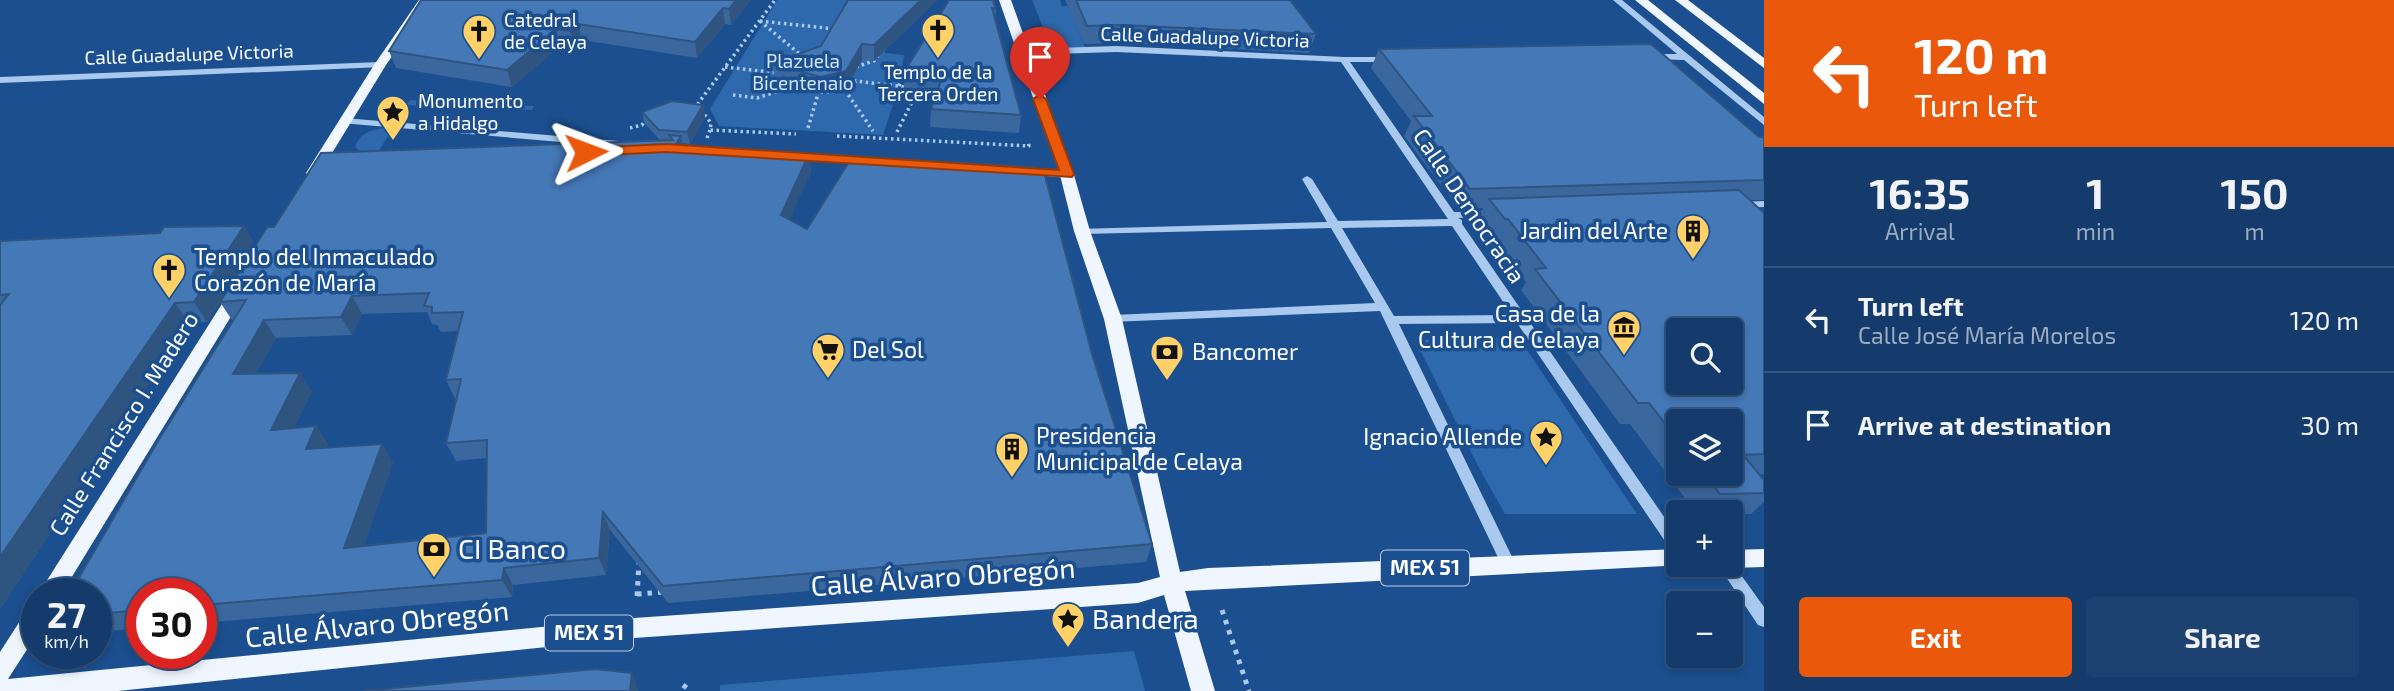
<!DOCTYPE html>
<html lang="en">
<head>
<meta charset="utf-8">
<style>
  body { margin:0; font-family:"Exo 2",sans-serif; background:#1d4271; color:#f1f3f6; height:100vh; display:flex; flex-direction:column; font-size:26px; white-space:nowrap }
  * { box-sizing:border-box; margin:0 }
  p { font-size:23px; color:#9dadc1 }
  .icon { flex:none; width:38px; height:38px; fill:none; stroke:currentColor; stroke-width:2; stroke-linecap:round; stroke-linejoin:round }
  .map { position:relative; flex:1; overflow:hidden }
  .details { display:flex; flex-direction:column; background:#143b6b; width:630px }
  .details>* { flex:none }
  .banner { background:#ea580c; color:#fff; overflow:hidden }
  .fabs { position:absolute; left:1666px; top:318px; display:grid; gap:14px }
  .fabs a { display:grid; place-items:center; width:77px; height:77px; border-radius:7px; background:#143b6b; box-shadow:0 4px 10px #0003,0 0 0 2px #33557e; font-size:35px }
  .speed { position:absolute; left:21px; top:578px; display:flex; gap:14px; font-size:35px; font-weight:700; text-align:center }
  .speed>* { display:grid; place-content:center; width:91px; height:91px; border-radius:50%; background:#143b6b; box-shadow:0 4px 10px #0003,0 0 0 2px #33557e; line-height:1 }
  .speed small { font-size:18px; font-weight:400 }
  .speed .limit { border:10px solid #d22; background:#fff; color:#111 }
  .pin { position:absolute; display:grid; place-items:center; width:60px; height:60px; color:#fff; margin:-72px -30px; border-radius:50% 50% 50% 0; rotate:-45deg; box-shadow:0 0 7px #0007 }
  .pin .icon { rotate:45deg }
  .me { position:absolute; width:77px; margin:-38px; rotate:87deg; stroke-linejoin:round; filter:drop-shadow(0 0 5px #0008) }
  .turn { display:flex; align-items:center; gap:24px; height:147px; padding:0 35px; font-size:32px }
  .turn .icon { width:91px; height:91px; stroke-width:2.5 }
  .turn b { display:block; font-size:49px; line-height:60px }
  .eta { display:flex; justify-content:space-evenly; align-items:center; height:119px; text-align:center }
  .eta b { font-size:42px; font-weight:700; line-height:49px }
  .button { display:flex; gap:14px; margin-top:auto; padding:14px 35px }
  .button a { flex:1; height:80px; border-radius:7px; background:#ea580c; color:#fff; font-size:28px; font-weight:700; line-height:80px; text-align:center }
  .button a+a { background:#1d4271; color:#f1f3f6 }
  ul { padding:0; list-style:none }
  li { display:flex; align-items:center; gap:21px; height:105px; padding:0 35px; border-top:2px solid #33557e }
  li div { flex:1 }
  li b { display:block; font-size:26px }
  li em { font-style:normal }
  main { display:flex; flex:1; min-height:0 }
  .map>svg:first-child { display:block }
  .green { fill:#2e69ad }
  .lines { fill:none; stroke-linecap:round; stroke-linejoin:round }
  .path-far1 { stroke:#a9c9ee; stroke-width:3.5; stroke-dasharray:2.5 3.5; stroke-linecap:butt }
  .path { stroke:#a9c9ee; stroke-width:5; stroke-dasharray:4.5 6; stroke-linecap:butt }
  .minor { fill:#a9c9ee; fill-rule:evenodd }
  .major { fill:#f0f6ff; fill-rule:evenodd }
  .wall { fill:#3a679d; fill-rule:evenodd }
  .shaded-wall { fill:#305480 }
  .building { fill:#4478b7; stroke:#305480; stroke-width:2; fill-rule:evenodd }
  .route { fill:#ea580c; stroke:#983908; stroke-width:2 }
  .labels { text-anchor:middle; stroke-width:7; stroke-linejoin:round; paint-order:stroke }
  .far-poi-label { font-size:19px; fill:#fff; stroke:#1b4f8f; text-anchor:start }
  .far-street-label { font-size:19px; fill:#fff; stroke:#1b4f8f }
  .far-park-label { font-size:19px; fill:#cfe3fa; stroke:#1b4f8f }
  .shield { fill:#1b4f8f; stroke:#bbcadd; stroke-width:2 }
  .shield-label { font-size:21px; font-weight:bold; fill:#fff }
  .street-label { font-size:23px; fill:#fff; stroke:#1b4f8f }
  .poi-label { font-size:23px; fill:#fff; stroke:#1b4f8f; text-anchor:start }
  .near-poi-label { font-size:28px; fill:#fff; stroke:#1b4f8f; text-anchor:start }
  .near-street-label { font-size:28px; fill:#fff; stroke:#1b4f8f }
</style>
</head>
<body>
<main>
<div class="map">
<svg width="1764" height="691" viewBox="0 0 1764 691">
  <rect width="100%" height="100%" fill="#1b4f8f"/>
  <!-- green -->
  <g class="green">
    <path d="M777,0H848L885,35V53L904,55L899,86L883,135L719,126L710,109Z"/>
    <path d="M1032,0H1060L1062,6H1068L1085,47L1051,48Z"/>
    <path d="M410,100L534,106L532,110L406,105Z"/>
    <path d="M394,127L376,155L364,154L355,147C362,129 377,129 394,127Z"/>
    <path d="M1519,337V338L1637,514H1505L1478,466L1415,340Z"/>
    <path d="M1134,651L1145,691H720V685Z"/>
  </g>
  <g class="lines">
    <!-- path-far1 -->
    <g class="path-far1">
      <path d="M760,21L835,29"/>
      <path d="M760,21L802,56"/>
      <path d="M725,67L778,73"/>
      <path d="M856,67L876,60L878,55"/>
      <path d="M899,86L908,64"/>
      <path d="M803,87C823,95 839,94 856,81L905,87"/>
      <path d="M845,90L873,131"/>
      <path d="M733,95L757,98L798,85"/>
      <path d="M694,109L775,0"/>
      <path d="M701,110L711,123L710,130L796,134"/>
      <path d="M630,128L642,125L646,119"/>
      <path d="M808,128L818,94"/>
      <path d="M897,132L917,92"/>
      <path d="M837,136L1029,146L1028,141"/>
      <path d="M707,138L710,130"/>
    </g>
    <!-- path -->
    <g class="path">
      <path d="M637,594L664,592"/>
      <path d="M637,596L639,563"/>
      <path d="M1222,610L1249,691"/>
      <path d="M683,685L691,691"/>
    </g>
    <!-- minor -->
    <g class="minor">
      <path d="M1613,0H1622L1764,117V125L1684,60L1646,59V55L1649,54H1677Z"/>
      <path d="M1116,46L1344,57H1392V61L1389,62H1350L1454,212L1498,211L1499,213L1498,215L1494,216L1458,218L1462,220V224L1678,537V554L1673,553L1517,323L1399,324L1516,565L1514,570L1509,572L1504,570L1380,311L1109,322L1107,319L1113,315L1375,303L1331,228L1082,234L1078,233L1077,231L1078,229L1327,222L1302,179L1307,176L1312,179L1338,221L1448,219L1341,62L1116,52L1022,55L1018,52L1022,49ZM1452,226L1512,315L1394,316L1342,228Z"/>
      <path d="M380,62L384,65L383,67L0,83V77Z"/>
      <path d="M344,118L619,141L624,144L619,147L341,123L339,121Z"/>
      <path d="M795,153L864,158L869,161L864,164L791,158L790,156Z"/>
      <path d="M1029,169L1067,172L1072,175L1067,178L1025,174V170Z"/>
      <path d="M1764,201V207L1740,208L1735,205L1740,202Z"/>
      <path d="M1731,561L1764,607V627L1758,625L1718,565H1731Z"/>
    </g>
    <!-- major -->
    <g class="major">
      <path d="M419,0H431L386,65L318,176H308L306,173L374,65Z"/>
      <path d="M999,0H1011L1074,175L1090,231L1122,319L1180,572L1208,568L1678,549V565H1684L1185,591L1215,691H1191L1164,595L1138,603L634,638L118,691H0V652L29,607L37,604V634L8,679L634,618L1138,583L1160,577L1104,319L1074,231L1060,175Z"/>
      <path d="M1635,0H1648L1764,93V104Z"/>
      <path d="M1675,0H1688L1764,58V68Z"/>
      <path d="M238,286L246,292L62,593H39L232,288Z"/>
      <path d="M1764,549V567L1731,568L1723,565H1731V550Z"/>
    </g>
  </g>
  <!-- wall -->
  <g class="wall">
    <path d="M421,0H751L731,25L725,24L697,58L582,40L574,48L560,46L512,87L396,68L389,51Z"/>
    <path d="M847,0H937L874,61L862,60L847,87L821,93L774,79L773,63L821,46Z"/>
    <path d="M949,0L996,9L995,19L1021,115L1019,133L930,127L931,109L936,95L904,89V72Z"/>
    <path d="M1065,0H1290L1316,34L1309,53L1116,43L1084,44Z"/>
    <path d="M1379,49L1759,137H1764V200H1750L1764,213V474L1760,475L1764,480V502L1751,514H1731V513H1696L1630,424H1620L1521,290L1526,282L1495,240L1492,241L1477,220L1483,208L1459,209L1404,136L1411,121L1371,68ZM1678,422L1731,474H1678Z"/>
    <path d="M703,105L705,117L690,144L682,143V145L809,154L811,172L789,219L807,229L1092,354L1152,544L1146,562L668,603L610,530L606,575L513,585L512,597L201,623V593H142V628L96,632V593L234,320H232L220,302L207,322L189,323L0,609V241L160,233L244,226L255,245L274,227L660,140L645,124L642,112ZM427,312L432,324L437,325L441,332L458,331L446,380L455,399H457L446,443L456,461L487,458L486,533L363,546L393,463L382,444L326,448L328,444L316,426L294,428L312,391L256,374L276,338L352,335L362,314Z"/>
  </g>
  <!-- shaded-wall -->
  <g class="shaded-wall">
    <path d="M736,0H751L731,25L729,9Z"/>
    <path d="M921,0H937L874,61V45Z"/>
    <path d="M723,8L725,24L697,58L695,42Z"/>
    <path d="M578,24L582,40L574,48L570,31Z"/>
    <path d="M556,29L560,46L512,87L507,70Z"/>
    <path d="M862,44V60L847,87L821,93L820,77Z"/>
    <path d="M703,105L705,117L690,144L687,132Z"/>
    <path d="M681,136L684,154L676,144Z"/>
    <path d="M809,154L811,172L783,233L781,215Z"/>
    <path d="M244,226L255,245L207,322L194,302Z"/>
    <path d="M352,296L362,314L352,335L341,317Z"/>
    <path d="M175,303L189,323L0,609V557Z"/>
    <path d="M264,320L276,338L246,392L233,374Z"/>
    <path d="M300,373L312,391L284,448L271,430Z"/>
    <path d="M316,426L328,444L318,467L306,449Z"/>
    <path d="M382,444L393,463L357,566L344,548Z"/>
    <path d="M603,512L610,530L606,575L599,558Z"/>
    <path d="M504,568L513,585L512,597L502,580Z"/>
    <path d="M632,673L638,688V691H630Z"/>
  </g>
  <!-- building -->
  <g class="building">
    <path d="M421,0H736L729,9L723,8L695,42L578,24L570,31L556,29L507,70L389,51Z"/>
    <path d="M848,0H921L874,45L862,44L846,71L820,77L773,63L821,46Z"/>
    <path d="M949,0H993L996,9L992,8L1021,115L931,109L942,78L904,72Z"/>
    <path d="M1076,0H1290L1316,34L1120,25L1087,26Z"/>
    <path d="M1651,44L1759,137H1764V180L1470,189L1414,116H1432L1379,49Z"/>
    <path d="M672,101L703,105L687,132L659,130L642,112Z"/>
    <path d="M669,135L681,136L676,144L809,154L781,215L807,229L852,157L1034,167L1044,172L1092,354L1152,544L663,586L603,512L599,558L504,568L502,580L201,605V593H142V610L96,614V593H70L158,441L246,300L220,302L267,227H274L321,153L673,140ZM429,293L424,306L432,307V313L463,312L446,380L461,379L446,443L487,440L486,533L344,548L382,444L306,449L316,426L271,430L300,373L233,374L264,320L341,317L352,296Z"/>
    <path d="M1739,190L1764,213V454L1743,455L1764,480V493L1720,494L1704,474H1731V422H1678V440L1649,403H1638L1535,269L1546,268L1508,219H1505L1489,199ZM1678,331H1731V383H1678Z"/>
    <path d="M244,226L194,302L175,303L0,557V305L9,294L0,295V241L160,233L164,227Z"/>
    <path d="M596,669L632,673L630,691H363Z"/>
  </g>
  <!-- route -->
  <path class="route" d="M1040,95L1046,99L1074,174L1072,177L666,152L586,156L579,152L586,148L666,144L1059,170L1033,99Z"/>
  <!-- icons -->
  <defs>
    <symbol id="church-pin" viewBox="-11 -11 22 30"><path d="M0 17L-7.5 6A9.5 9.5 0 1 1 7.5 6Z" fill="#ffd166" stroke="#1b4f8f"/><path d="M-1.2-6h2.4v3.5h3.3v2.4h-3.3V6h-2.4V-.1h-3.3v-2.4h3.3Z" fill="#111"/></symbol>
    <symbol id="sight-pin" viewBox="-11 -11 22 30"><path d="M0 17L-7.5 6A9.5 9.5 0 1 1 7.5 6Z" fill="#ffd166" stroke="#1b4f8f"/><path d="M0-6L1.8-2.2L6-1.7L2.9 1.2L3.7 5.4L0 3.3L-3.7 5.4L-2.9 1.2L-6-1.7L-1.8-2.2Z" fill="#111"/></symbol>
    <symbol id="building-pin" viewBox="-11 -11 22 30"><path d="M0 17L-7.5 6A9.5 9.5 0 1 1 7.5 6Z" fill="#ffd166" stroke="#1b4f8f"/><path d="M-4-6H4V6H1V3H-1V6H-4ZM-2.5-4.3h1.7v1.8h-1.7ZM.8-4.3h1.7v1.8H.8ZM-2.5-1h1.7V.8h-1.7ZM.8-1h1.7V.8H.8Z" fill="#111"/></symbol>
    <symbol id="museum-pin" viewBox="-11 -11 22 30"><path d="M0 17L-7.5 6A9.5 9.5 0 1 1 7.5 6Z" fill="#ffd166" stroke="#1b4f8f"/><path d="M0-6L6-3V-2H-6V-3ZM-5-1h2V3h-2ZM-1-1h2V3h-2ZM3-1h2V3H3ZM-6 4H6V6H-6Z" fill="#111"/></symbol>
    <symbol id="supermarket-pin" viewBox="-11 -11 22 30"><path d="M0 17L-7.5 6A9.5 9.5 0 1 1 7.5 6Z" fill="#ffd166" stroke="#1b4f8f"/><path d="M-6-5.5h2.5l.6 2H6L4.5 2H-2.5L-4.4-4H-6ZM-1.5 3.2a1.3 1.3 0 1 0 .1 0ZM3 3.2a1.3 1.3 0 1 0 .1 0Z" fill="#111"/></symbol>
    <symbol id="bank-pin" viewBox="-11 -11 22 30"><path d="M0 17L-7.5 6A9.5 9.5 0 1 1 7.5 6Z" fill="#ffd166" stroke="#1b4f8f"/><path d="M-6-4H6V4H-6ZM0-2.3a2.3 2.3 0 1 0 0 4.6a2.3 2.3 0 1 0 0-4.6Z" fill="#111"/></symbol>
  </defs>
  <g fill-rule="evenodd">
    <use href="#church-pin" x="919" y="11" width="38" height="52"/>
    <use href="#church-pin" x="460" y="12" width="38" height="52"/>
    <use href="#sight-pin" x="374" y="93" width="38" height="52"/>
    <use href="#building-pin" x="1674" y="212" width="38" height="52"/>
    <use href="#church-pin" x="150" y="251" width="38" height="52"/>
    <use href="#museum-pin" x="1605" y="308" width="38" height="52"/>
    <use href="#supermarket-pin" x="809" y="331" width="38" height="52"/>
    <use href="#bank-pin" x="1148" y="333" width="38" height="52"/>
    <use href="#sight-pin" x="1527" y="418" width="38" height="52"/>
    <use href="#building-pin" x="993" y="430" width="38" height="52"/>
    <use href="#bank-pin" x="415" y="530" width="38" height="52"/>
    <use href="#sight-pin" x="1049" y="600" width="38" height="52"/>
  </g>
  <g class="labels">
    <!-- far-poi labels -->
    <g class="far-poi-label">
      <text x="504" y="27">Catedral<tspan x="504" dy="22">de Celaya</tspan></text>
      <text x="938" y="79" text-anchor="middle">Templo de la<tspan x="938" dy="22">Tercera Orden</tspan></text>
      <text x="418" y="108">Monumento<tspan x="418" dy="22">a Hidalgo</tspan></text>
    </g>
    <!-- far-street labels -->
    <g class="far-street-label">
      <text transform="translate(1205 37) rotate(2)" y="7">Calle Guadalupe Victoria</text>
      <text transform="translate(189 54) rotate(-2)" y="7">Calle Guadalupe Victoria</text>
    </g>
    <!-- far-park labels -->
    <g class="far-park-label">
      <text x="803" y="68">Plazuela<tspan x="803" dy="22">Bicentenaio</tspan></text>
    </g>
    <!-- shield labels -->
    <g class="shield">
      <rect x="1381" y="550.5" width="88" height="35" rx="5"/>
      <rect x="545" y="615.5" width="88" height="35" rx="5"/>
    </g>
    <g class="shield-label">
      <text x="1425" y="575">MEX 51</text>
      <text x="589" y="640">MEX 51</text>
    </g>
    <!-- street labels -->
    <g class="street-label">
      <text transform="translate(1469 206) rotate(56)" y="8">Calle Democracia</text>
      <text transform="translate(124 424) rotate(-58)" y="8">Calle Francisco I. Madero</text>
    </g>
    <!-- poi labels -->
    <g class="poi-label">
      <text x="1668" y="239" text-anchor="end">Jardin del Arte</text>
      <text x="194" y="265">Templo del Inmaculado<tspan x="194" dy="26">Corazón de María</tspan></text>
      <text x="1600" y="322" text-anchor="end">Casa de la<tspan x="1600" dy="26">Cultura de Celaya</tspan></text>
      <text x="852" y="358">Del Sol</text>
      <text x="1192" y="360">Bancomer</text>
      <text x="1036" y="444">Presidencia<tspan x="1036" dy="26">Municipal de Celaya</tspan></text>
      <text x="1522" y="445" text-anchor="end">Ignacio Allende</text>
    </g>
    <!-- near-poi labels -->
    <g class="near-poi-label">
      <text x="458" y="559">CI Banco</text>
      <text x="1092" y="629">Bandera</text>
    </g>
    <!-- near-street labels -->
    <g class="near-street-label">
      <text transform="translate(943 577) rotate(-4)" y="10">Calle Álvaro Obregón</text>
      <text transform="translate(377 624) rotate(-6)" y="10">Calle Álvaro Obregón</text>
    </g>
  </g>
</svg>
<div class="fabs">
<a><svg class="icon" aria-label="search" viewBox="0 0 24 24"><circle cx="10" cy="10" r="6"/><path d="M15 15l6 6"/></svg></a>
<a><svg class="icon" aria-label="layers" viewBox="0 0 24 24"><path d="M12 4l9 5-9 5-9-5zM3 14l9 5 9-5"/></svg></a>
<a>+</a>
<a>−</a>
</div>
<div class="speed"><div>27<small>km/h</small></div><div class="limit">30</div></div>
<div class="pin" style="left:1040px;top:99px;background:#d93025"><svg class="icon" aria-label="arrive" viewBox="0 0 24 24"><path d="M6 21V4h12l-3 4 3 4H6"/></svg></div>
<svg class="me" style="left:586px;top:152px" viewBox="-20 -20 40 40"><path d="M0-17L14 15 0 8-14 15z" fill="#ea580c" stroke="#fff" stroke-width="4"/></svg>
</div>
<section class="details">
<div class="banner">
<div class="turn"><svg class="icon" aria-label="left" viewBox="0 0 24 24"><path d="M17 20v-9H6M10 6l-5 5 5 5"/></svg><div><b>120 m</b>Turn left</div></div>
</div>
<div class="eta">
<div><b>16:35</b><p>Arrival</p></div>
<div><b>1</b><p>min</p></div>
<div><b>150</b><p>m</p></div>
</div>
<ul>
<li><svg class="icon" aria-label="left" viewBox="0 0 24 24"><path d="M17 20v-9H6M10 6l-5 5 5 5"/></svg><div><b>Turn left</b><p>Calle José María Morelos</p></div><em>120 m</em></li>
<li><svg class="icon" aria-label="arrive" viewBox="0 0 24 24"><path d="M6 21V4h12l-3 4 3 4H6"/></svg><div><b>Arrive at destination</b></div><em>30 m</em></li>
</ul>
<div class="button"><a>Exit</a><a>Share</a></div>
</section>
</main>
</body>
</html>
